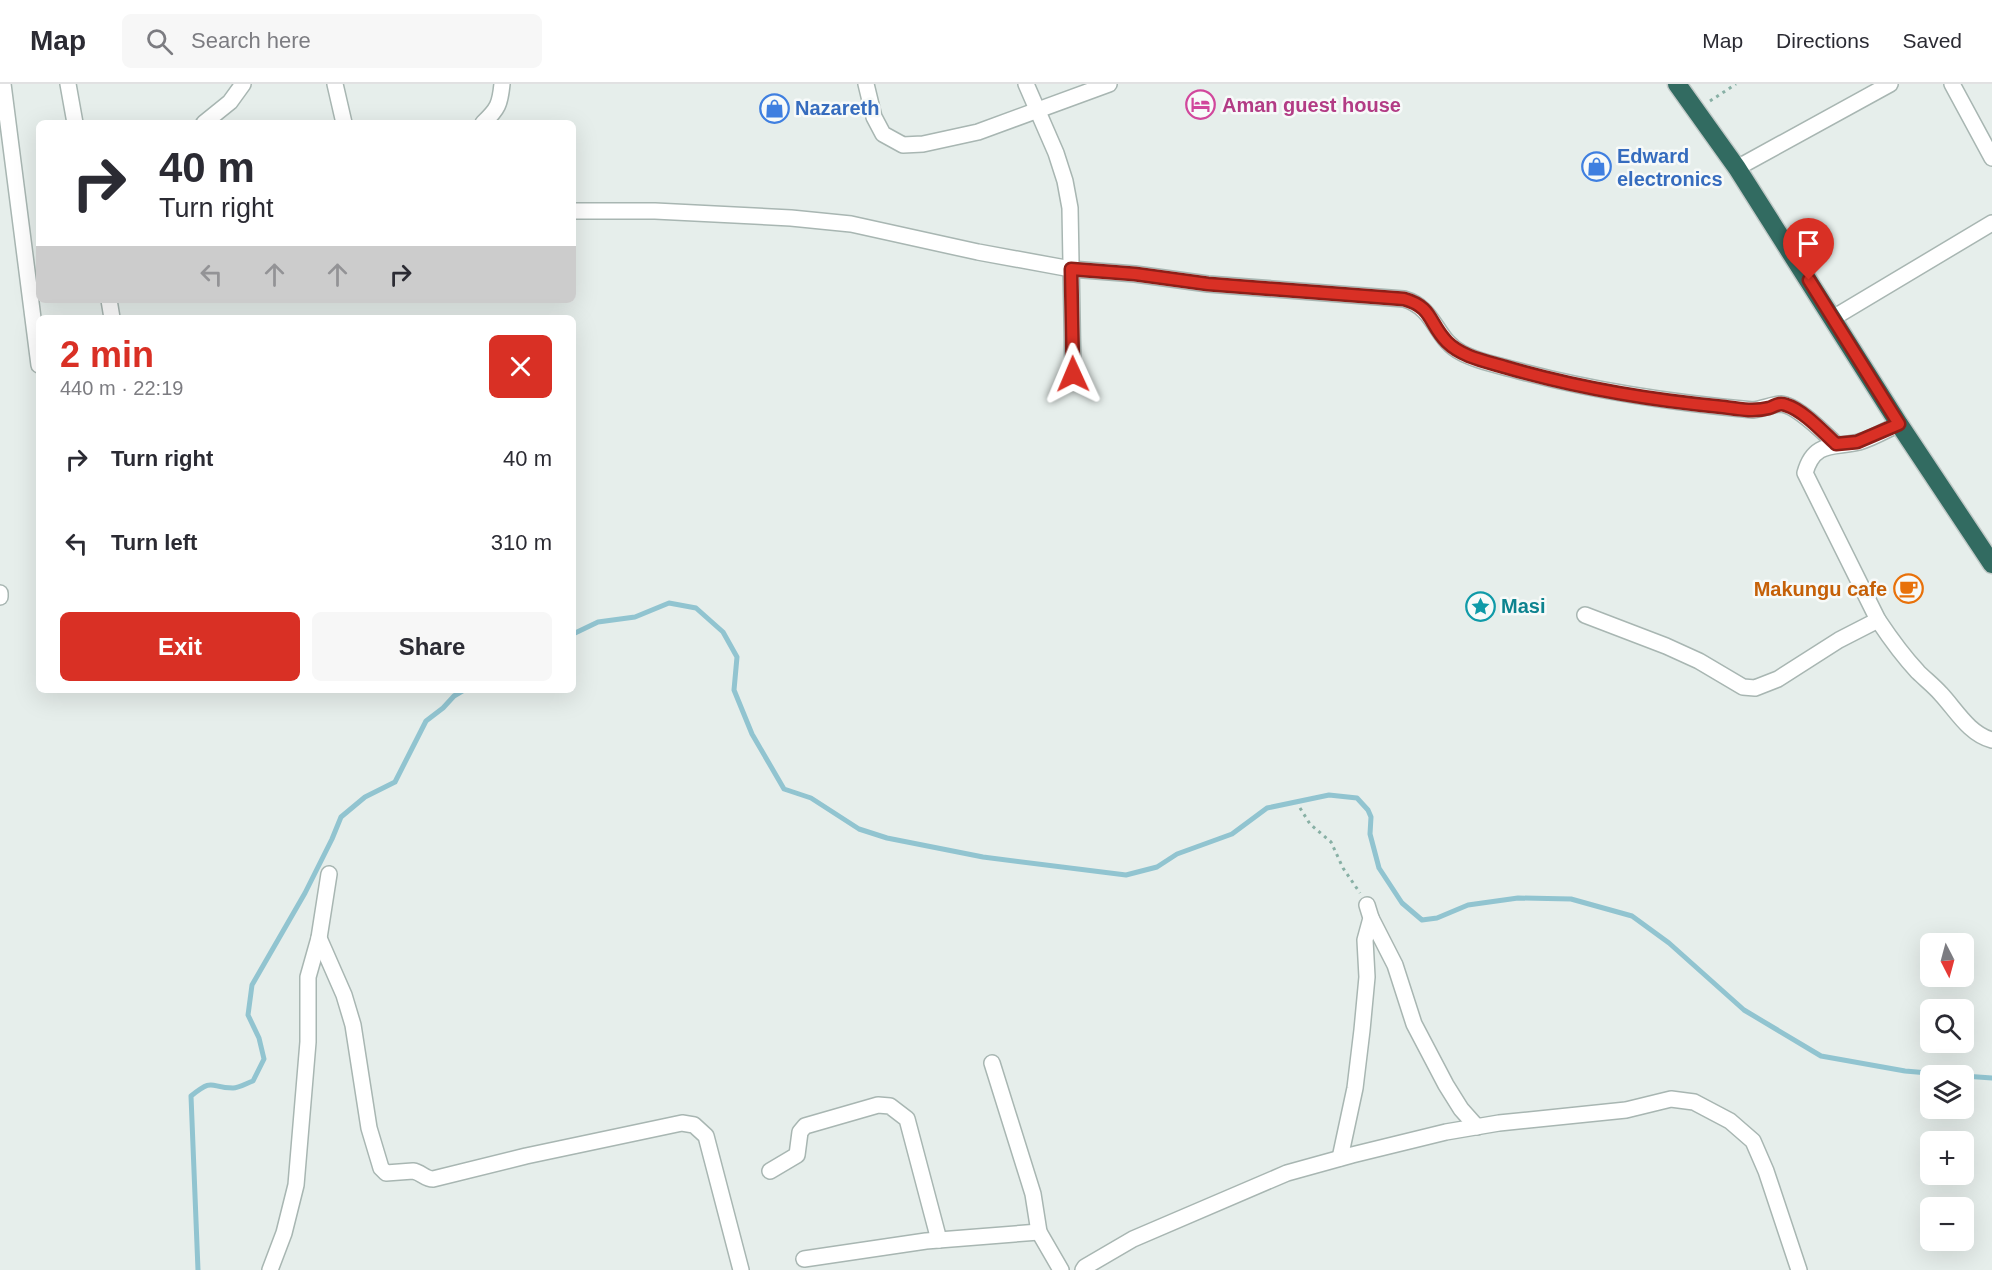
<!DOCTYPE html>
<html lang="en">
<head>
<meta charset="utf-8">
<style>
  body { margin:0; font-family:Helvetica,sans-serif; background:#f7f7f7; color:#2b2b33; height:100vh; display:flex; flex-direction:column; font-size:22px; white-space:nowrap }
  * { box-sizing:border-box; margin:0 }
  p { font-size:20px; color:#7c7c81 }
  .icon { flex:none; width:33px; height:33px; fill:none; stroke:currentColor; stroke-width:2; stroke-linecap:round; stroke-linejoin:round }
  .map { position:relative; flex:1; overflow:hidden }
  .panel { position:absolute; left:36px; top:231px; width:540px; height:378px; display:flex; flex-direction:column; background:#fff; border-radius:9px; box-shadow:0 6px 24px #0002 }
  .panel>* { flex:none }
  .top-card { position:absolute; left:36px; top:36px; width:540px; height:183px; border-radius:9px; box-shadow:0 6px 24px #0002; background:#fff; color:#2b2b33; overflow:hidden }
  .needle { width:39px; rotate:174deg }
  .fabs { position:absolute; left:1920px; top:849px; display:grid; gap:12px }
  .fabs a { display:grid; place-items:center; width:54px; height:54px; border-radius:9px; background:#fff; box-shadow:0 6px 24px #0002; font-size:30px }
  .pin { position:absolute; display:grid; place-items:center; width:51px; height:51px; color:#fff; margin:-62px -26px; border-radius:50% 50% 50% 0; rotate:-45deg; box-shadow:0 0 6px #0007 }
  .pin .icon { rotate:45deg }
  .me { position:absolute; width:66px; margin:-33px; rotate:359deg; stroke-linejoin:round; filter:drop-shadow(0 0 4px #0008) }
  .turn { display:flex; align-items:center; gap:21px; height:126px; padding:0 24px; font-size:27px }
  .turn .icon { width:78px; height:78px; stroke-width:2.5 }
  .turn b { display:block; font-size:42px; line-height:51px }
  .lanes { display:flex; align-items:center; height:57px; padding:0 24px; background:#0003; justify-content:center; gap:30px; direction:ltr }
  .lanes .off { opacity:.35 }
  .round { display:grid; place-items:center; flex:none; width:63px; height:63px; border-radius:9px; background:#f7f7f7 }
  .headline { display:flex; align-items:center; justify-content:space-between; height:102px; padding:0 24px }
  h1 { font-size:36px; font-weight:600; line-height:45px; color:#d93025 }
  .primary-button { display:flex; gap:12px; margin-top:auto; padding:12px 24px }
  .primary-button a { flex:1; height:69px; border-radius:9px; background:#d93025; color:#fff; font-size:24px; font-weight:600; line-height:69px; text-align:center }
  .primary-button a+a { background:#f7f7f7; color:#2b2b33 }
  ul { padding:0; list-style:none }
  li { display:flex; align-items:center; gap:18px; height:84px; padding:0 24px }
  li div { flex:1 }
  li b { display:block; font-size:22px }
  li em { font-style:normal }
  header { display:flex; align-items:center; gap:36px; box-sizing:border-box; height:84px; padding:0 30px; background:#fff; border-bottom:2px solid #e1e1e2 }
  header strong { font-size:28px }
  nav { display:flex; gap:33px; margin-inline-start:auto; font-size:21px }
  .search { width:420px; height:54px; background:#f7f7f7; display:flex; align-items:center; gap:15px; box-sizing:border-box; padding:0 21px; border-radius:9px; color:#7c7c81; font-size:22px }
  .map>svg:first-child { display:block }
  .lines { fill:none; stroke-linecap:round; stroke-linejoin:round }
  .stream { stroke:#91c4d0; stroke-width:5 }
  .street-casing { stroke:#a8b6b2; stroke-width:18 }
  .highway-casing { stroke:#c2cac8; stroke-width:21 }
  .path { stroke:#88b0a5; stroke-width:3; stroke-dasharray:3 4.5; stroke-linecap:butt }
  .street { stroke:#fff; stroke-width:15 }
  .highway { stroke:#326b61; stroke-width:18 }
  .route-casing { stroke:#8d1f18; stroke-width:15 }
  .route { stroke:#d93025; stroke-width:10 }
  .labels { text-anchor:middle; stroke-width:5; stroke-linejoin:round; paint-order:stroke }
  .hotel-label { font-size:20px; font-weight:bold; fill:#b23c85; stroke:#f7faf9; text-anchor:start }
  .shop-label { font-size:20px; font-weight:bold; fill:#366cbe; stroke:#f7faf9; text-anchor:start }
  .food-label { font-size:20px; font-weight:bold; fill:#c56008; stroke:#f7faf9; text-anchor:end }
  .culture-label { font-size:20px; font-weight:bold; fill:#0d838f; stroke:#f7faf9; text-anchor:start }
</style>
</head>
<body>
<header>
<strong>Map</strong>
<div class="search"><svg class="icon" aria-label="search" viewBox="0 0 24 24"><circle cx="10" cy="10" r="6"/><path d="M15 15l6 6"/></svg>Search here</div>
<nav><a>Map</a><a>Directions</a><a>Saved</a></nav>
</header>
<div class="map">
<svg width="1992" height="1186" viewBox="0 0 1992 1186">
  <rect width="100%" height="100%" fill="#e6eeeb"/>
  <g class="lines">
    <!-- stream -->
    <g class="stream">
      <path d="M573,550L598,538L635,533L669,519L696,524L723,548L737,573L734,606L752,650L784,705L811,714L859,745L887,754L983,773L1126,791L1157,783L1177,770L1232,750L1267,724L1329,711L1357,714L1368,726L1371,733L1370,750L1379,784L1402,819L1422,836L1437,834L1468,821L1518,814L1571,815L1632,832L1669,859L1744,926L1821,972L1905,987L1963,992"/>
      <path d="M1964,992L1992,994"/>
      <path d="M198,1186L191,1012C215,993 209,1004 233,1004C239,1004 247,999 253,997L264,975L259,954L248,931L252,901L305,809L332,755L341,733L365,713L395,698L426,637L443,624L454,612L464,606"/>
    </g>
    <defs>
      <g id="street">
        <path d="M3,0L39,281"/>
        <path d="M68,0L75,39"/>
        <path d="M335,0L344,39"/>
        <path d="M866,0L874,33L883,50L903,61L923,60L978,48L1109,0"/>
        <path d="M1026,0L1056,69L1065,97L1070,124L1073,289"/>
        <path d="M1952,0L1992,74"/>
        <path d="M204,39L230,18L243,0"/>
        <path d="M483,39C498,25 500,20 502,0"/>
        <path d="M1737,84L1890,0"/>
        <path d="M573,127H655L791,134L851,140L978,168L1071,185L1135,190L1208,200L1404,215C1436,224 1435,256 1462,269C1478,278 1506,283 1523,288C1599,308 1675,319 1753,326C1762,325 1774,320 1781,320C1797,321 1824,349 1836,360"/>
        <path d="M109,216L112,234"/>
        <path d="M1833,234L1992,139"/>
        <path d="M1899,340C1886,346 1873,354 1859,358C1835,364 1814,356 1805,389L1878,536C1890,554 1903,572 1918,588C1925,595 1934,602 1941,610C1956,626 1969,650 1992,656"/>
        <path d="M0,509V513"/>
        <path d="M1585,531L1666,562L1699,577L1743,603L1755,604L1778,595L1839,556L1878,536"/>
        <path d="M1371,834L1395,881L1414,940L1446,1001L1461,1025L1477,1043"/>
        <path d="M319,854L344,911L353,941L369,1044L381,1084L386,1089L413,1087C421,1088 425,1095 433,1095L526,1072L682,1039L694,1041L706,1052L741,1186"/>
        <path d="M992,979L1033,1110L1039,1148L1061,1186"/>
        <path d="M1340,1074L1355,1004L1362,946L1367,893L1365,856L1371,834L1367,821"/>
        <path d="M770,1087L797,1071L800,1048L805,1042L878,1021L890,1022L907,1035L939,1156"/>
        <path d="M804,1175L926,1157L1039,1148"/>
        <path d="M270,1186L284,1149L296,1101L308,958V893L319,854L329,790"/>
        <path d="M1083,1186L1085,1183L1133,1155L1287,1089L1352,1071L1446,1048L1499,1039L1626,1026L1671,1015L1694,1018L1730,1037L1753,1057L1766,1087L1799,1186"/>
      </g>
      <path id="highway" d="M1677,0L1737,84L1899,340L1992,480"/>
    </defs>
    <!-- street casing -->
    <use href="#street" class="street-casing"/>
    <!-- highway casing -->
    <use href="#highway" class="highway-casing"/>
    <!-- path -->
    <g class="path">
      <path d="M1710,17L1736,0"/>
      <path d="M1300,724L1310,740L1331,758L1343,784L1360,809"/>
    </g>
    <!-- street -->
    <use href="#street" class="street"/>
    <!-- highway -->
    <use href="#highway" class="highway"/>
  </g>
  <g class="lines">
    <defs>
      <path id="route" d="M1073,290L1071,185L1135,190L1208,200L1404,215C1433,223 1429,240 1447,258C1462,273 1485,277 1505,283C1577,304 1649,316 1723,323C1738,325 1754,328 1769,324C1775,322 1779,318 1786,321C1803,326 1823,348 1836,360L1857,358L1899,340L1809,196"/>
    </defs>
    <!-- route casing -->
    <use href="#route" class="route-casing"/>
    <!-- route -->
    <use href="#route" class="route"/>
  </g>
  <!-- icons -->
  <defs>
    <symbol id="hotel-ring" viewBox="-11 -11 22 22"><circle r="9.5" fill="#f7faf9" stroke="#d1479c" stroke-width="1.5"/><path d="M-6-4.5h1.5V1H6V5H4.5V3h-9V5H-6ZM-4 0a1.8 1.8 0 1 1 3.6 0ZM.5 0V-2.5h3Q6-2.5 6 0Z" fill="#d1479c"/></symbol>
    <symbol id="shop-ring" viewBox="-11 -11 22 22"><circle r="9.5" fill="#f7faf9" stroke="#3f7fe0" stroke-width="1.5"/><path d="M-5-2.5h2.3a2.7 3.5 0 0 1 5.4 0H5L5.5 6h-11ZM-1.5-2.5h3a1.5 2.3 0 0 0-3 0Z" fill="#3f7fe0"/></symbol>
    <symbol id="cafe-ring" viewBox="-11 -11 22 22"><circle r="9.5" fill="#f7faf9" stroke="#e8710a" stroke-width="1.5"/><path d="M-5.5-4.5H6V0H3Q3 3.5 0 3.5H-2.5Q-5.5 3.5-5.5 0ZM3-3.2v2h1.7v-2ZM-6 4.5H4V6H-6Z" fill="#e8710a"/></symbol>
    <symbol id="sight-ring" viewBox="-11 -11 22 22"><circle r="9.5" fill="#f7faf9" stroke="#0f9aa8" stroke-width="1.5"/><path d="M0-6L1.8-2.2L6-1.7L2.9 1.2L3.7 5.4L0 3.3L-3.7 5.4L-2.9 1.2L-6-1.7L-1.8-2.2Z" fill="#0f9aa8"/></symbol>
  </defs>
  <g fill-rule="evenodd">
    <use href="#hotel-ring" x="1184" y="4" width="33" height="33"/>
    <use href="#shop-ring" x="758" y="8" width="33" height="33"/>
    <use href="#shop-ring" x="1580" y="66" width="33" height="33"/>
    <use href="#cafe-ring" x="1892" y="488" width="33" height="33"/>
    <use href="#sight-ring" x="1464" y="506" width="33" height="33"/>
  </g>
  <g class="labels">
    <!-- hotel labels -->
    <g class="hotel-label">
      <text x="1222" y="28">Aman guest house</text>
    </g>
    <!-- shop labels -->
    <g class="shop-label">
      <text x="795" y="31">Nazareth</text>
      <text x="1617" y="79">Edward<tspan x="1617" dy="23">electronics</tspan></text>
    </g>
    <!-- food labels -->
    <g class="food-label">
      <text x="1887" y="512">Makungu cafe</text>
    </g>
    <!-- culture labels -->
    <g class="culture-label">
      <text x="1501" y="529">Masi</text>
    </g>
  </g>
</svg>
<div class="fabs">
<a><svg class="needle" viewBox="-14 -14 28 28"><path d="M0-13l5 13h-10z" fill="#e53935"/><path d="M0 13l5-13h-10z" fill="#7c7c81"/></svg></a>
<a><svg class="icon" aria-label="search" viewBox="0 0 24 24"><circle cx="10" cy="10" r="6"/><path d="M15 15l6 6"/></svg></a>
<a><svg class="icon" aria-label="layers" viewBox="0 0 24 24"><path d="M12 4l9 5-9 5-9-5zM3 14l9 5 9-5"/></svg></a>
<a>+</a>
<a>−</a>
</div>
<div class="pin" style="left:1809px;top:196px;background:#d93025"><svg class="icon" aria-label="arrive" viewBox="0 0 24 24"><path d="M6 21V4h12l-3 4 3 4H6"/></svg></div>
<svg class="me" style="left:1073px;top:290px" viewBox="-20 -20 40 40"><path d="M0-17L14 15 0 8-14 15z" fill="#d93025" stroke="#fff" stroke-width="4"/></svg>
<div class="top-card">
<div class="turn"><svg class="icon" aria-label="right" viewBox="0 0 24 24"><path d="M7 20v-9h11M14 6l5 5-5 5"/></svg><div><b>40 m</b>Turn right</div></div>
<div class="lanes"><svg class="icon off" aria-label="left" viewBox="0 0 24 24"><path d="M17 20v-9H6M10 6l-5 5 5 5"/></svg><svg class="icon off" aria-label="ahead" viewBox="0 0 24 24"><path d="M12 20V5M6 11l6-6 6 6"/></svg><svg class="icon off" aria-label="ahead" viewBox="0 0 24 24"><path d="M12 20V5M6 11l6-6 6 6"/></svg><svg class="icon" aria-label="right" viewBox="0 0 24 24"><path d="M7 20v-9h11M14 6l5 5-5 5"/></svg></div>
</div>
<section class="panel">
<div class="headline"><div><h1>2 min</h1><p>440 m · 22:19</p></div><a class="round" style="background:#d93025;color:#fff"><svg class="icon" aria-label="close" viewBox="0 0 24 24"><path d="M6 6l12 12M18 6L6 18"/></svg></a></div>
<ul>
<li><svg class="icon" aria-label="right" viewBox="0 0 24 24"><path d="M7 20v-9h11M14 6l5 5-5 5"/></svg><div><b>Turn right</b></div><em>40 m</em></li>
<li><svg class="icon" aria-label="left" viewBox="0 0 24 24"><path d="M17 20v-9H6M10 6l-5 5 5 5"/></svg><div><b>Turn left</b></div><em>310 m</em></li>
</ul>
<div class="primary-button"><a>Exit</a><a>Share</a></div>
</section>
</div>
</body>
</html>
